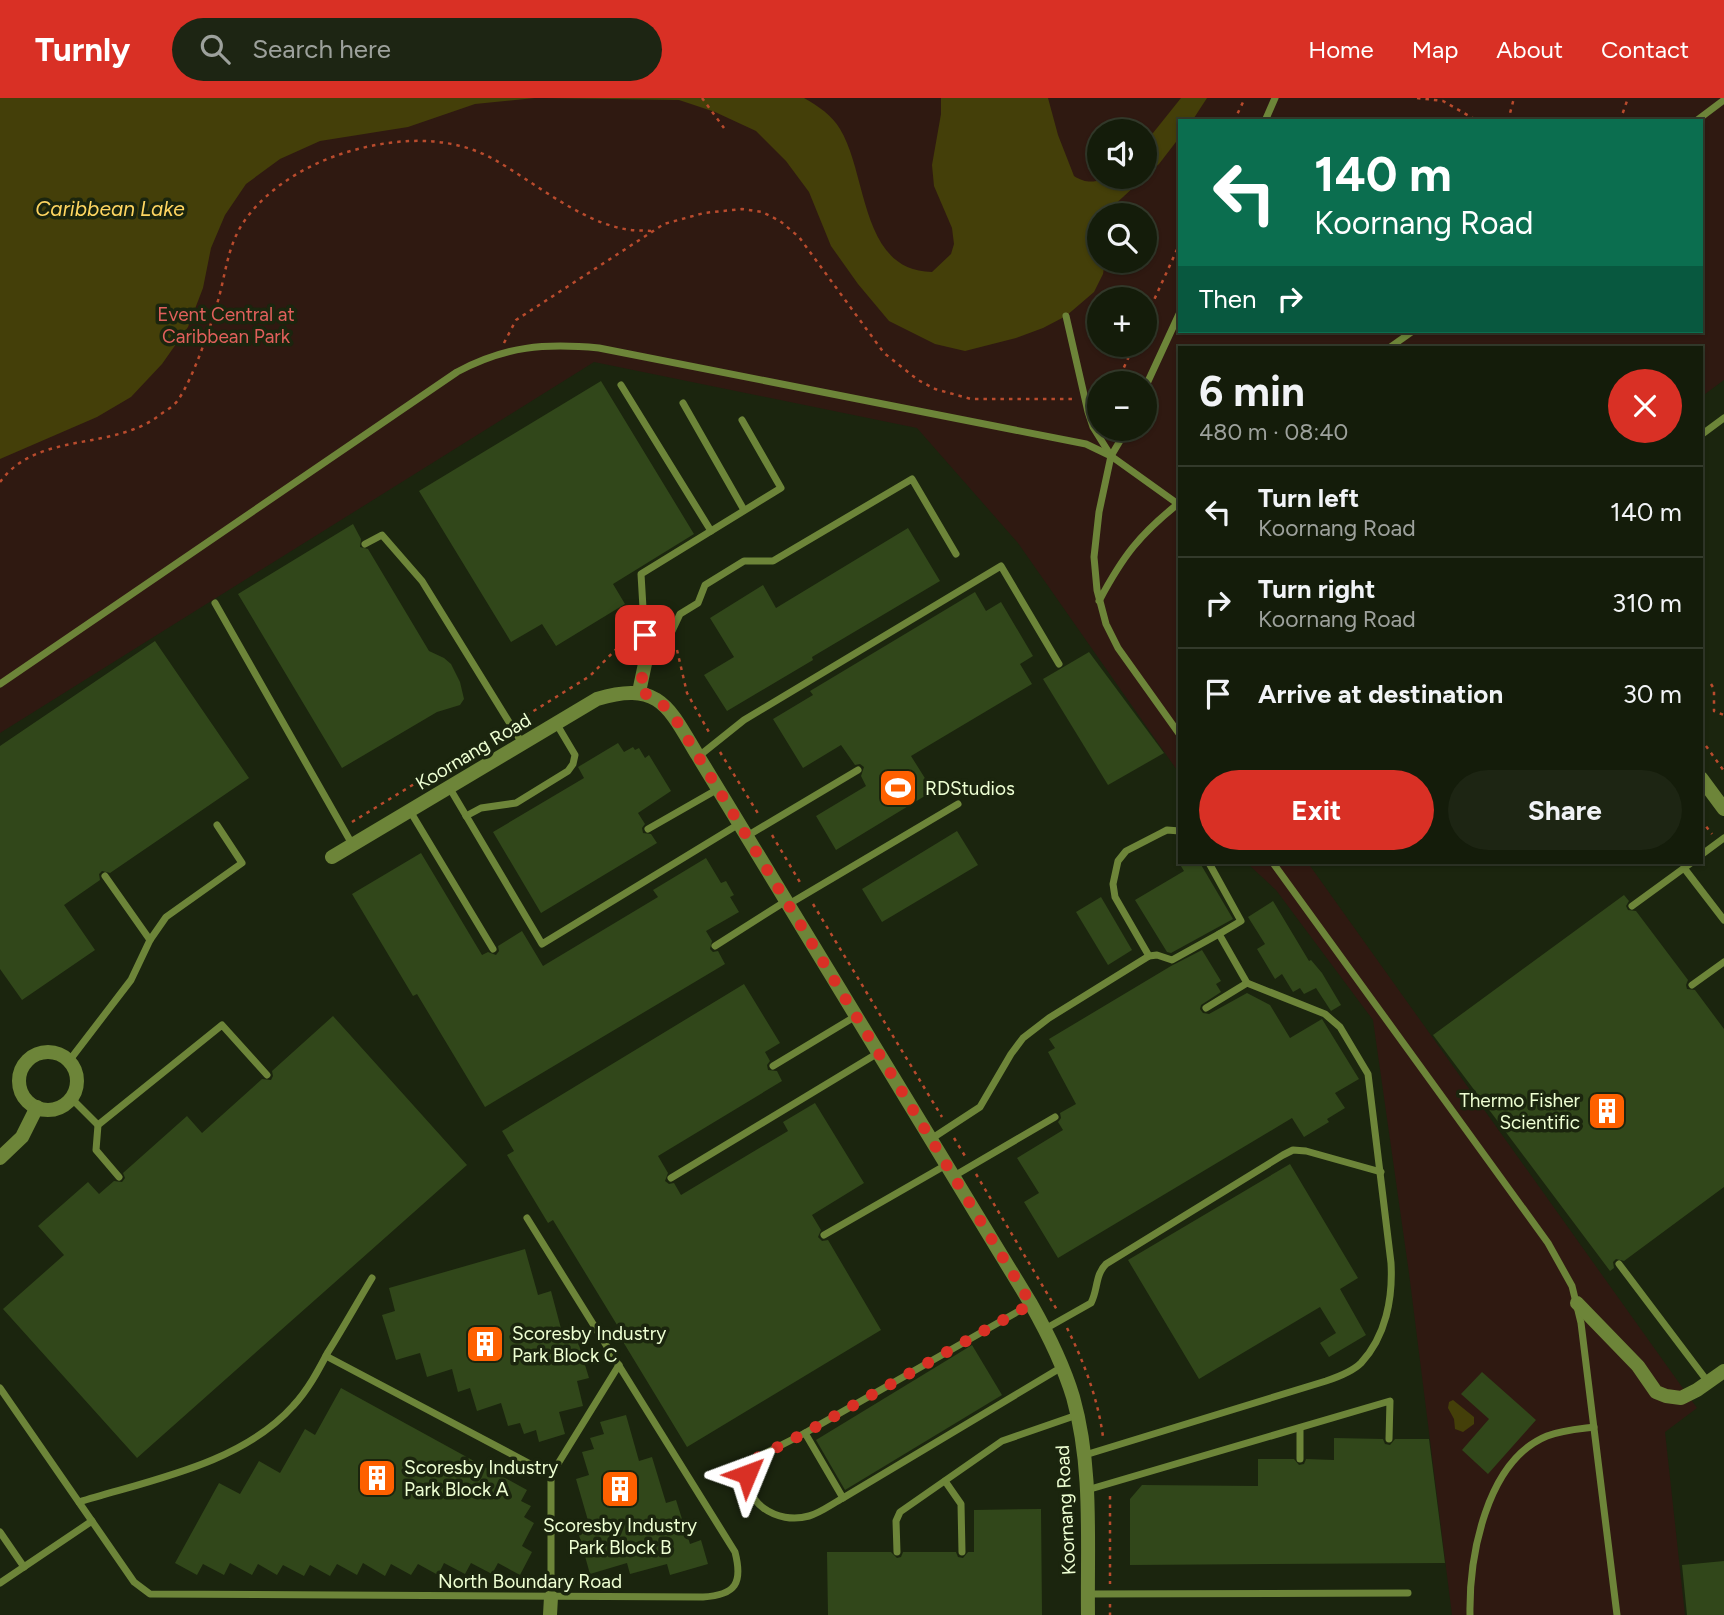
<!DOCTYPE html>
<html lang="en">
<head>
<meta charset="utf-8">
<style>
  body { margin:0; font-family:Figtree,sans-serif; background:#1d2513; color:#f1f3f6; height:100vh; display:flex; flex-direction:column; font-size:26px; white-space:nowrap }
  * { box-sizing:border-box; margin:0 }
  p { font-size:23px; color:#9da19c }
  .icon { flex:none; width:38px; height:38px; fill:none; stroke:currentColor; stroke-width:2; stroke-linecap:round; stroke-linejoin:round }
  .map { position:relative; flex:1; overflow:hidden }
  .details { position:absolute; left:1178px; top:248px; width:525px; height:518px; display:flex; flex-direction:column; background:#141c0a; border-radius:0px; box-shadow:0 2px 5px #0004,0 0 0 2px #333a2b }
  .details>* { flex:none }
  .hud { position:absolute; left:1178px; top:21px; width:525px; height:214px; border-radius:0px; box-shadow:0 2px 5px #0004,0 0 0 2px #333a2b; background:#0b6e4f; color:#fff; overflow:hidden }
  .tools { position:absolute; left:1087px; top:21px; display:grid; gap:14px }
  .tools a { display:grid; place-items:center; width:70px; height:70px; border-radius:50%; background:#141c0a; box-shadow:0 2px 5px #0004,0 0 0 2px #333a2b; font-size:35px }
  .pin { position:absolute; display:grid; place-items:center; width:60px; height:60px; color:#fff; margin:-30px; border-radius:14px; box-shadow:0 4px 10px #0006 }
  .me { position:absolute; width:77px; margin:-38px; rotate:46deg; stroke-linejoin:round; filter:drop-shadow(0 0 5px #0008) }
  .turn { display:flex; align-items:center; gap:24px; height:147px; padding:0 21px; font-size:32px }
  .turn .icon { width:91px; height:91px; stroke-width:2.5 }
  .turn b { display:block; font-size:49px; line-height:60px }
  .then { display:flex; align-items:center; height:66px; padding:0 21px; background:#0003; gap:14px; font-size:26px }
  .round { display:grid; place-items:center; flex:none; width:74px; height:74px; border-radius:37px; background:#1d2513 }
  .head { display:flex; align-items:center; justify-content:space-between; height:119px; padding:0 21px }
  h1 { font-size:42px; font-weight:700; line-height:52px }
  .button { display:flex; gap:14px; margin-top:auto; padding:14px 21px }
  .button a { flex:1; height:80px; border-radius:42px; background:#d93025; color:#fff; font-size:28px; font-weight:700; line-height:80px; text-align:center }
  .button a+a { background:#1d2513; color:#f1f3f6 }
  ul { padding:0; list-style:none }
  li { display:flex; align-items:center; gap:21px; height:91px; padding:0 21px; border-top:2px solid #333a2b }
  li div { flex:1 }
  li b { display:block; font-size:26px }
  li em { font-style:normal }
  header { display:flex; align-items:center; gap:42px; box-sizing:border-box; height:98px; padding:0 35px; background:#d93025; color:#fff }
  header strong { font-size:33px }
  nav { display:flex; gap:38px; margin-inline-start:auto; font-size:24px }
  .search { width:490px; height:63px; background:#1d2513; display:flex; align-items:center; gap:18px; box-sizing:border-box; padding:0 24px; border-radius:38px; color:#9da19c; font-size:26px }
  .map>svg:first-child { display:block }
  .green { fill:#2f1911; fill-rule:evenodd }
  .water { fill:#443f09 }
  .building { fill:#31471a }
  .lines { fill:none; stroke-linecap:round; stroke-linejoin:round }
  .path { stroke:#b94b2d; stroke-width:2.5; stroke-dasharray:3.5 5; stroke-linecap:butt }
  .lane { stroke:#6d8539; stroke-width:7 }
  .street { stroke:#6d8539; stroke-width:14 }
  .route { stroke:#d93025; stroke-width:12; stroke-dasharray:0 21.6 }
  .labels { text-anchor:middle; stroke-width:7; stroke-linejoin:round; paint-order:stroke }
  .park-label { font-size:19px; fill:#e1605c; stroke:#1b250e }
  .street-label { font-size:19px; fill:#eeffd3; stroke:#1b250e }
  .poi-label { font-size:19px; fill:#eeffd3; stroke:#1b250e; text-anchor:start }
  .water-label { font-size:21px; font-style:italic; fill:#ffd661; stroke:#1b250e }
</style>
</head>
<body>
<header>
<strong>Turnly</strong>
<div class="search"><svg class="icon" aria-label="search" viewBox="0 0 24 24"><circle cx="10" cy="10" r="6"/><path d="M15 15l6 6"/></svg>Search here</div>
<nav><a>Home</a><a>Map</a><a>About</a><a>Contact</a></nav>
</header>
<div class="map">
<svg width="1724" height="1517" viewBox="0 0 1724 1517">
  <rect width="100%" height="100%" fill="#1b250e"/>
  <!-- green -->
  <g class="green">
    <path d="M0,0H1724V282L1701,299V250H1180L1179,675L1018,445L917,330L594,264L0,635ZM1180,23H1701V233H1180ZM1099,33H1144V79H1099ZM1099,117H1144V163H1099ZM1099,201H1144V247H1099ZM1099,285H1144V331H1099Z"/>
    <path d="M1247,765H1308L1697,1310L1665,1334L1685,1517H1452L1409,1175L1373,922L1276,792Z"/>
  </g>
  <!-- water -->
  <g class="water">
    <path d="M0,0H535L475,6L408,29L320,43L280,61L246,86L225,117L211,150L203,190L188,229L162,266L131,299L97,319L0,361Z"/>
    <path d="M543,0H804C818,8 832,17 840,31C868,77 860,173 932,174L951,156L954,146L952,130L934,88L932,67L941,16V0H1048L1058,37L1074,78C1089,88 1099,82 1114,79C1123,77 1135,79 1144,79L1145,45L1181,0H1207L1192,23H1180L1179,40L1159,66L1111,110L1109,117H1099V163H1105L1103,176L1094,194L1066,218L1043,230L1016,240L965,253L935,246L889,223L858,186L831,148L809,94L786,63L756,33L715,14L679,2Z"/>
    <path d="M1453,1302L1474,1319V1326L1463,1334L1455,1331L1454,1321L1448,1310L1449,1304Z"/>
  </g>
  <!-- building -->
  <g class="building">
    <path d="M601,283L694,436L613,486L625,506L556,548L542,526L511,544L419,393Z"/>
    <path d="M353,426L361,441L360,449L368,451L429,553L444,560L451,566L460,584L464,601L460,607L437,614L342,670L238,496Z"/>
    <path d="M908,430L940,483L812,559L813,562L727,613L704,577L734,559L710,520L763,487L776,510Z"/>
    <path d="M975,494L986,513L1001,504L1033,558L1020,566L1032,586L911,658L933,693L836,752L816,718L866,688L861,678L864,669L860,666L855,667L841,647L803,670L773,621L813,597L810,593Z"/>
    <path d="M155,543L249,680L110,775L102,773L99,776L100,782L64,807L95,852L22,902L0,871V648Z"/>
    <path d="M1089,554L1164,655L1108,687L1043,581Z"/>
    <path d="M618,645L624,654L633,649L635,652L639,650L645,660L649,657L671,693L638,715L645,726L642,730L643,735L651,736L657,745L541,815L493,734L584,680L578,669Z"/>
    <path d="M957,733L978,767L882,824L862,791Z"/>
    <path d="M421,755L482,857L488,854L496,857L499,853L498,848L522,833L543,868L658,799L653,792L706,760L721,785L726,783L734,797L730,799L739,814L706,833L712,843L710,851L713,854L718,853L725,866L485,1009L417,896L413,898L352,796Z"/>
    <path d="M1179,765H1200L1233,821L1171,855L1167,854L1135,802L1184,773Z"/>
    <path d="M1624,797L1629,803L1626,808L1628,812L1636,813L1688,882L1686,887L1687,891L1695,892L1724,931V1089L1624,1163L1616,1161L1613,1164L1614,1170L1610,1173L1433,937Z"/>
    <path d="M1101,799L1132,852L1108,867L1076,814Z"/>
    <path d="M1273,803L1309,863L1311,862L1322,875L1341,907L1331,913L1316,890L1304,896L1300,890L1293,894L1282,876L1275,881L1257,851L1265,846L1248,819Z"/>
    <path d="M1202,852L1221,883L1216,886L1221,894L1201,907L1200,911L1203,915L1209,916L1247,895L1270,907L1290,940L1322,921L1359,981L1335,995L1345,1010L1327,1021L1329,1024L1304,1039L1292,1020L1058,1160L1024,1104L1039,1095L1017,1060L1063,1032L1058,1024L1061,1020L1060,1015L1076,1006L1048,954L1055,950L1049,941L1171,868Z"/>
    <path d="M744,886L780,945L765,954L770,963L767,967L768,972L777,973L782,983L658,1058L668,1075L665,1083L669,1086L674,1085L681,1097L788,1033L783,1024L815,1005L864,1085L812,1117L821,1132L818,1139L822,1143L828,1142L881,1232L687,1349L622,1242L625,1240L553,1122L548,1125L507,1057L514,1053L502,1033Z"/>
    <path d="M333,918L467,1067L137,1360L3,1211L64,1157L38,1128L88,1084L99,1096L114,1083L122,1084L125,1080L123,1075L187,1018L202,1035L262,981L271,982L273,978L272,973Z"/>
    <path d="M1290,1066L1358,1180L1340,1191L1366,1237L1329,1259L1320,1245L1336,1235L1320,1209L1199,1281L1128,1162Z"/>
    <path d="M525,1151L538,1197L551,1193L563,1238L575,1234L589,1280L577,1283L583,1308L559,1314L565,1336L539,1344L536,1332L524,1336L520,1325L508,1328L501,1305L477,1313L470,1290L458,1294L452,1271L427,1279L420,1255L396,1262L382,1217L395,1213L389,1190Z"/>
    <path d="M972,1247L1002,1297L845,1392L816,1342Z"/>
    <path d="M1482,1274L1536,1322L1488,1376L1462,1352L1489,1321L1461,1296Z"/>
    <path d="M341,1290L527,1392L521,1403L531,1408L524,1419L534,1425L522,1448L532,1454L520,1477L498,1465L492,1476L471,1465L465,1476L444,1465L438,1477L418,1466L411,1477L391,1466L385,1478L363,1465L357,1477L337,1466L330,1478L310,1467L304,1478L283,1467L277,1477L258,1466L252,1477L230,1465L224,1477L203,1466L197,1477L175,1465L219,1385L240,1396L259,1363L280,1375L305,1331L315,1337Z"/>
    <path d="M626,1317L639,1363L652,1359L666,1405L676,1402L690,1446L701,1442L708,1466L670,1477L667,1466L630,1476L627,1465L590,1476L577,1430L589,1426L576,1381L589,1377L582,1354L594,1351L590,1340L604,1336L600,1324Z"/>
    <path d="M1334,1340L1383,1341L1385,1346L1390,1347L1395,1341H1429L1445,1465L1130,1467V1401L1142,1387L1258,1388V1361H1294L1299,1367L1304,1366L1306,1361L1334,1362Z"/>
    <path d="M1041,1411L1042,1517H828L827,1454H891L897,1460L901,1459L903,1454H956L958,1459L963,1460L968,1454H974V1412Z"/>
    <path d="M1724,1463V1517H1687L1682,1467Z"/>
  </g>
  <g class="lines">
    <!-- path -->
    <g class="path">
      <path d="M702,0L724,30"/>
      <path d="M1417,0L1443,3L1478,23"/>
      <path d="M1234,23L1245,0"/>
      <path d="M1508,23L1514,0"/>
      <path d="M1620,23L1628,0"/>
      <path d="M1144,224L1180,145"/>
      <path d="M504,245L516,222L664,126L704,115L742,111L762,114L780,123L799,139L884,255L918,282L935,291L971,301H1074"/>
      <path d="M1117,285L1134,247"/>
      <path d="M0,384C38,332 114,354 161,316C167,312 174,308 178,302C193,281 212,225 219,199C226,173 228,148 243,125C265,92 304,68 341,56C390,40 448,35 495,62C532,83 578,121 620,130C630,133 641,132 651,133"/>
      <path d="M677,552L687,595L710,636"/>
      <path d="M1711,586L1714,591V613L1724,617"/>
      <path d="M519,622L590,578L624,543L634,537"/>
      <path d="M1701,641L1724,673"/>
      <path d="M720,654L759,717"/>
      <path d="M1701,722L1712,736"/>
      <path d="M352,724L501,633"/>
      <path d="M772,737L801,786"/>
      <path d="M813,806L942,1019"/>
      <path d="M954,1040L965,1058"/>
      <path d="M976,1076L1057,1212"/>
      <path d="M1067,1230C1084,1264 1098,1301 1103,1339"/>
      <path d="M1110,1398V1486"/>
      <path d="M1110,1506V1517"/>
    </g>
    <!-- lane -->
    <g class="lane">
      <path d="M1265,23L1275,0"/>
      <path d="M1696,23L1724,2"/>
      <path d="M1066,218L1088,314L1093,329L1111,358"/>
      <path d="M1389,250L1413,233"/>
      <path d="M621,287L711,433"/>
      <path d="M1144,292L1180,214"/>
      <path d="M683,305L744,412"/>
      <path d="M1127,331L1111,358L1099,414L1094,459L1097,492L1106,526L1118,550L1180,637"/>
      <path d="M1701,337L1724,320"/>
      <path d="M365,446L382,437L422,483L522,645"/>
      <path d="M1099,503C1123,458 1139,437 1179,405"/>
      <path d="M215,505L352,746"/>
      <path d="M646,561L665,548L680,516L698,505L705,487L744,463H773L912,381L956,456"/>
      <path d="M646,561L641,476L781,390L742,322"/>
      <path d="M0,586L457,274C506,248 544,245 599,250L1086,346L1111,358L1178,406"/>
      <path d="M699,658L744,622L1001,468L1059,566"/>
      <path d="M449,689L542,846L739,726"/>
      <path d="M410,713L493,851"/>
      <path d="M466,718L481,710L516,705L568,673L573,666L575,657L556,625"/>
      <path d="M648,731L718,691"/>
      <path d="M747,738L858,672"/>
      <path d="M1701,757L1724,740"/>
      <path d="M1209,765L1241,823L1219,836"/>
      <path d="M1273,765L1548,1145L1572,1188L1581,1225L1617,1517"/>
      <path d="M1684,770L1724,822"/>
      <path d="M105,778L150,842"/>
      <path d="M789,806L958,706"/>
      <path d="M1632,808L1691,765"/>
      <path d="M715,848L786,803"/>
      <path d="M1149,858L1115,799L1113,786L1118,763L1126,753L1161,735L1167,732L1180,733"/>
      <path d="M1692,887L1724,864"/>
      <path d="M1206,910L1247,885"/>
      <path d="M69,963L131,882L150,842L166,819L242,765L217,727"/>
      <path d="M773,968L856,918"/>
      <path d="M71,1000L98,1027"/>
      <path d="M931,1041L980,1009L1011,956L1023,940L1049,920L1149,858L1157,857L1172,862L1219,836L1247,885L1325,916L1340,929L1368,976L1391,1165C1393,1200 1386,1238 1361,1265C1352,1274 1338,1279 1326,1283L1085,1357"/>
      <path d="M954,1078L1055,1019"/>
      <path d="M119,1079L96,1052L98,1027L222,927L267,977"/>
      <path d="M671,1080L878,955"/>
      <path d="M824,1137L946,1067"/>
      <path d="M1619,1166L1708,1284"/>
      <path d="M1045,1231L1091,1205C1098,1192 1095,1177 1106,1166L1283,1057L1293,1052L1306,1053L1381,1074"/>
      <path d="M326,1258L551,1377V1499"/>
      <path d="M0,1290L134,1484L150,1496L703,1499C736,1497 743,1485 735,1454L527,1120"/>
      <path d="M1300,1330V1361"/>
      <path d="M805,1335L843,1400L1062,1269"/>
      <path d="M551,1377L619,1267"/>
      <path d="M945,1383L961,1406L962,1454"/>
      <path d="M1087,1392L1390,1303L1389,1341"/>
      <path d="M843,1400C832,1406 820,1415 809,1418C777,1427 741,1405 748,1369L760,1358L805,1335L1031,1206"/>
      <path d="M79,1404C150,1382 241,1366 293,1308C308,1292 318,1273 328,1254C343,1230 357,1205 372,1180"/>
      <path d="M0,1434L24,1469"/>
      <path d="M897,1454L896,1423L900,1414L1002,1343L1077,1317"/>
      <path d="M0,1485L92,1423"/>
      <path d="M1088,1496L1408,1495"/>
      <path d="M1470,1517C1469,1459 1486,1363 1547,1338C1562,1332 1578,1331 1594,1329"/>
    </g>
    <!-- street -->
    <g class="street">
      <path d="M639,594L646,561"/>
      <path d="M1701,680L1724,711"/>
      <path d="M332,759L597,601C660,582 669,610 698,658L1031,1206C1048,1236 1063,1266 1073,1299C1093,1370 1087,1444 1088,1517"/>
      <circle cx="48" cy="983" r="29"/>
      <path d="M0,1060L22,1039L37,1009"/>
      <path d="M1577,1205L1638,1268L1656,1294L1666,1298L1681,1300L1697,1292L1724,1273"/>
      <path d="M550,1517L551,1499"/>
    </g>
  </g>
  <g class="lines">
    <!-- route -->
    <path class="route" d="M645,537L646,561L639,594C654,597 663,607 673,617L1031,1206L805,1335L760,1358L753,1363L747,1376"/>
  </g>
  <!-- icons -->
  <defs>
    <symbol id="stadium-square" viewBox="-11 -11 22 22"><rect x="-9" y="-9" width="18" height="18" rx="4" fill="#fe6000" stroke="#1b250e"/><path d="M0-5a6.5 5 0 1 0 0 10a6.5 5 0 1 0 0-10ZM-3.5-1.8h7v3.6h-7Z" fill="#fff"/></symbol>
    <symbol id="building-square" viewBox="-11 -11 22 22"><rect x="-9" y="-9" width="18" height="18" rx="4" fill="#fe6000" stroke="#1b250e"/><path d="M-4-6H4V6H1V3H-1V6H-4ZM-2.5-4.3h1.7v1.8h-1.7ZM.8-4.3h1.7v1.8H.8ZM-2.5-1h1.7V.8h-1.7ZM.8-1h1.7V.8H.8Z" fill="#fff"/></symbol>
  </defs>
  <g fill-rule="evenodd">
    <use href="#stadium-square" x="876" y="668" width="44" height="44"/>
    <use href="#building-square" x="1585" y="991" width="44" height="44"/>
    <use href="#building-square" x="463" y="1224" width="44" height="44"/>
    <use href="#building-square" x="355" y="1358" width="44" height="44"/>
    <use href="#building-square" x="598" y="1369" width="44" height="44"/>
  </g>
  <g class="labels">
    <!-- park labels -->
    <g class="park-label">
      <text x="226" y="223">Event Central at<tspan x="226" dy="22">Caribbean Park</tspan></text>
    </g>
    <!-- street labels -->
    <g class="street-label">
      <text transform="translate(473 653) rotate(-31)" y="7">Koornang Road</text>
      <text transform="translate(1065 1412) rotate(-93)" y="7">Koornang Road</text>
      <text x="530" y="1490">North Boundary Road</text>
    </g>
    <!-- poi labels -->
    <g class="poi-label">
      <text x="925" y="697">RDStudios</text>
      <text x="1580" y="1009" text-anchor="end">Thermo Fisher<tspan x="1580" dy="22">Scientific</tspan></text>
      <text x="512" y="1242">Scoresby Industry<tspan x="512" dy="22">Park Block C</tspan></text>
      <text x="404" y="1376">Scoresby Industry<tspan x="404" dy="22">Park Block A</tspan></text>
      <text x="620" y="1434" text-anchor="middle">Scoresby Industry<tspan x="620" dy="22">Park Block B</tspan></text>
    </g>
    <!-- water labels -->
    <g class="water-label">
      <text x="110" y="118">Caribbean Lake</text>
    </g>
  </g>
</svg>
<div class="tools">
<a><svg class="icon" aria-label="sound" viewBox="0 0 24 24"><path d="M4 9h4l5-4v14l-5-4H4zM17 9q2 3 0 6"/></svg></a>
<a><svg class="icon" aria-label="search" viewBox="0 0 24 24"><circle cx="10" cy="10" r="6"/><path d="M15 15l6 6"/></svg></a>
<a>+</a>
<a>−</a>
</div>
<div class="pin" style="left:645px;top:537px;background:#d93025"><svg class="icon" aria-label="arrive" viewBox="0 0 24 24"><path d="M6 21V4h12l-3 4 3 4H6"/></svg></div>
<svg class="me" style="left:747px;top:1376px" viewBox="-20 -20 40 40"><path d="M0-17L14 15 0 8-14 15z" fill="#d93025" stroke="#fff" stroke-width="4"/></svg>
<div class="hud">
<div class="turn"><svg class="icon" aria-label="left" viewBox="0 0 24 24"><path d="M17 20v-9H6M10 6l-5 5 5 5"/></svg><div><b>140 m</b>Koornang Road</div></div>
<div class="then">Then<svg class="icon" aria-label="right" viewBox="0 0 24 24"><path d="M7 20v-9h11M14 6l5 5-5 5"/></svg></div>
</div>
<section class="details">
<div class="head"><div><h1>6 min</h1><p>480 m · 08:40</p></div><a class="round" style="background:#d93025;color:#fff"><svg class="icon" aria-label="close" viewBox="0 0 24 24"><path d="M6 6l12 12M18 6L6 18"/></svg></a></div>
<ul>
<li><svg class="icon" aria-label="left" viewBox="0 0 24 24"><path d="M17 20v-9H6M10 6l-5 5 5 5"/></svg><div><b>Turn left</b><p>Koornang Road</p></div><em>140 m</em></li>
<li><svg class="icon" aria-label="right" viewBox="0 0 24 24"><path d="M7 20v-9h11M14 6l5 5-5 5"/></svg><div><b>Turn right</b><p>Koornang Road</p></div><em>310 m</em></li>
<li><svg class="icon" aria-label="arrive" viewBox="0 0 24 24"><path d="M6 21V4h12l-3 4 3 4H6"/></svg><div><b>Arrive at destination</b></div><em>30 m</em></li>
</ul>
<div class="button"><a>Exit</a><a>Share</a></div>
</section>
</div>
</body>
</html>
